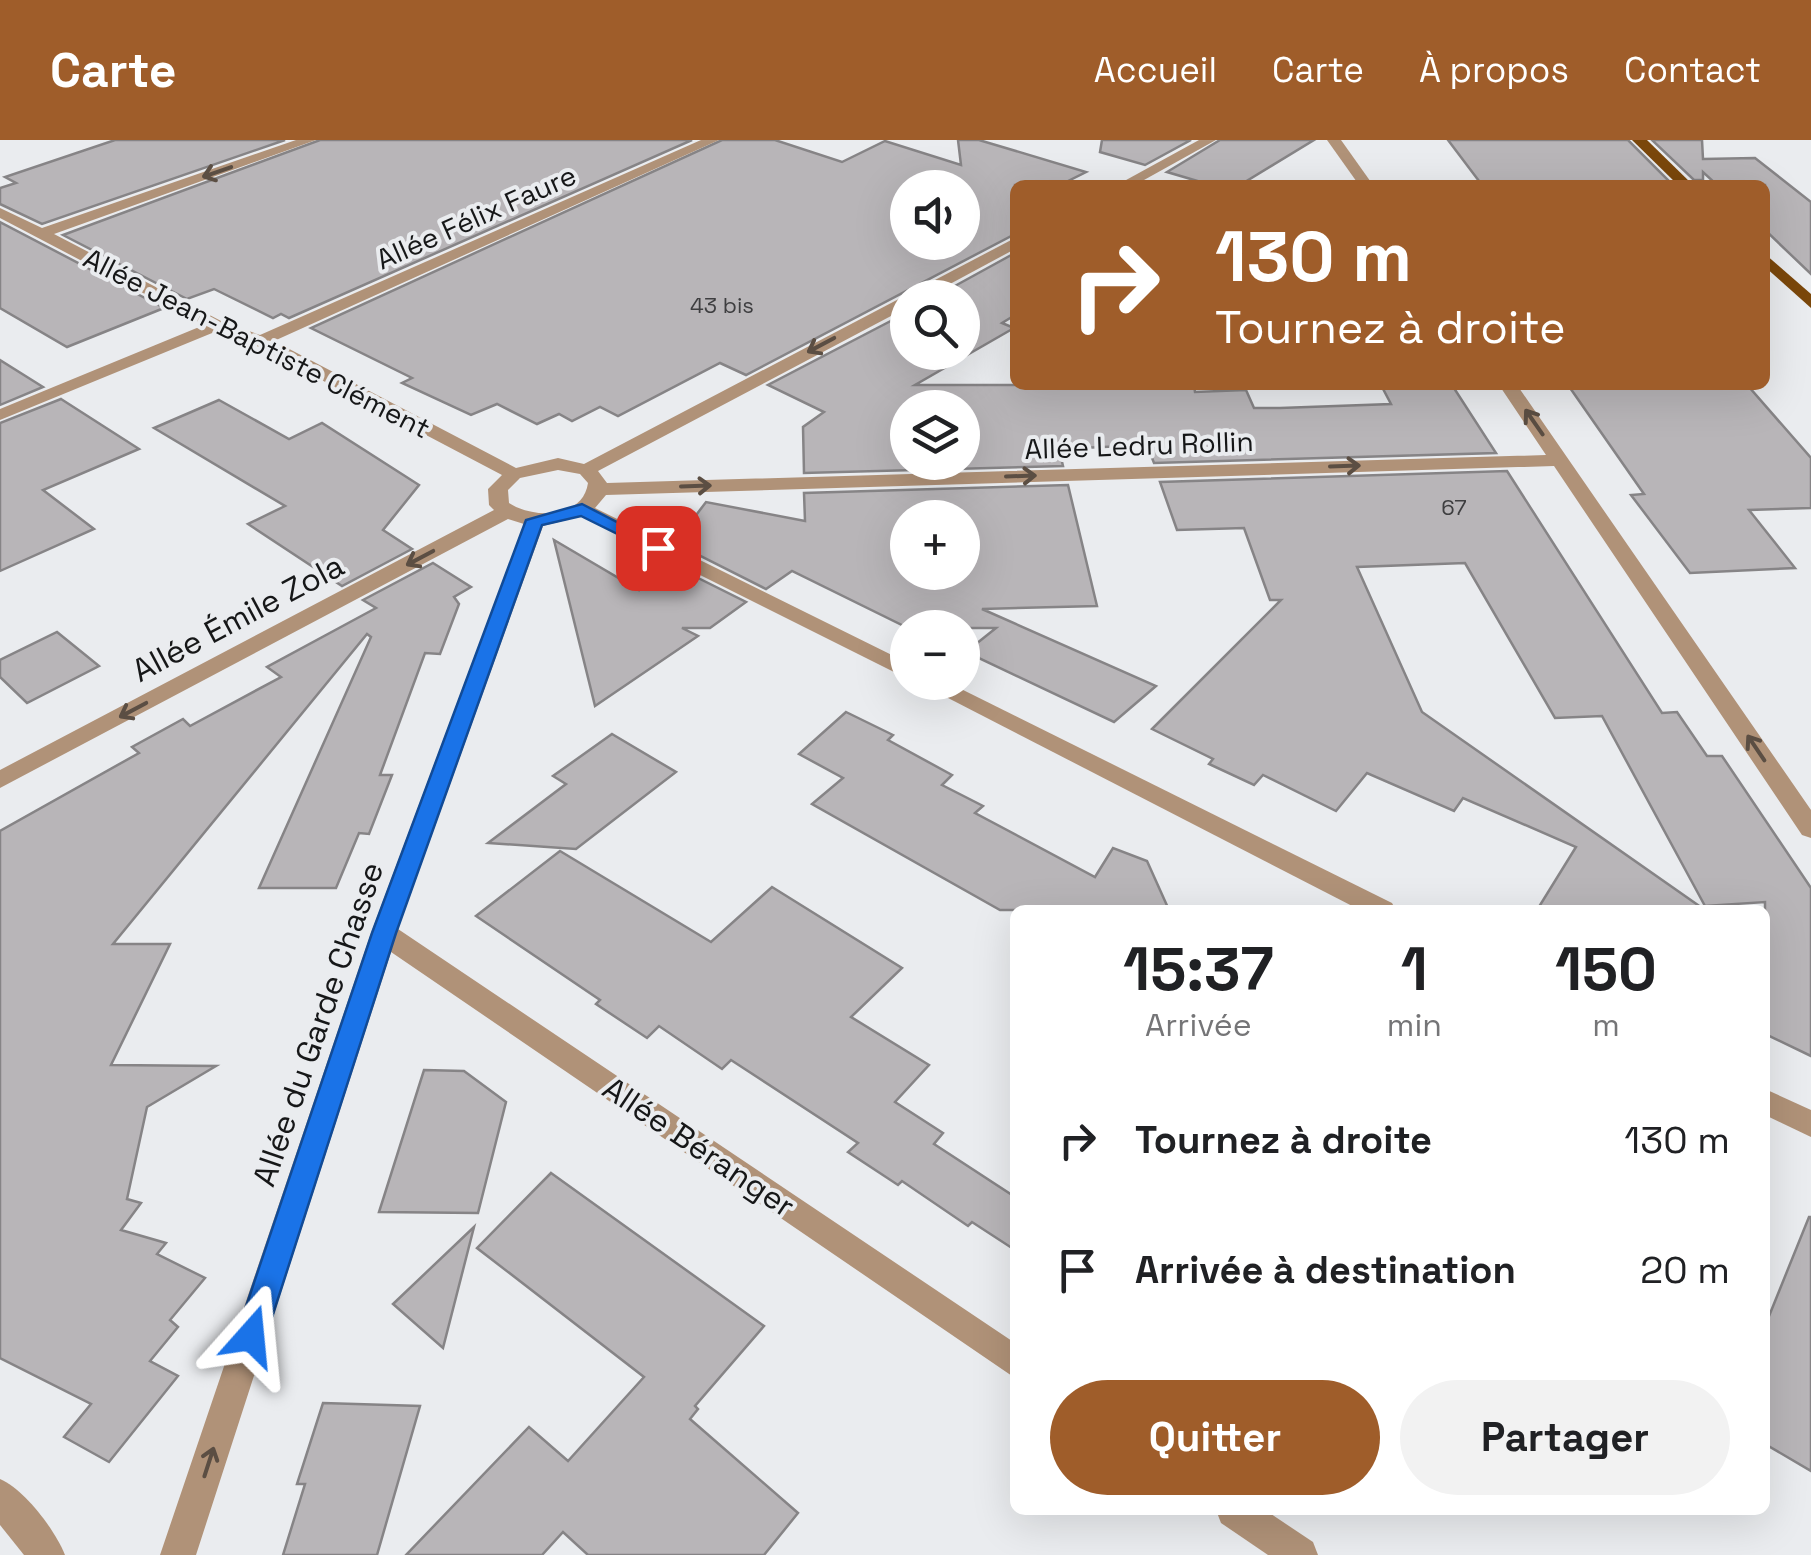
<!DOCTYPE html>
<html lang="fr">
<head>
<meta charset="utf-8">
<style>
  body { margin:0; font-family:"Space Grotesk",sans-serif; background:#f2f2f2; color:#202124; height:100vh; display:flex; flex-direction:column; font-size:38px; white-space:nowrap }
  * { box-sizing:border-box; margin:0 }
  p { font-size:32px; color:#757577 }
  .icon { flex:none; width:55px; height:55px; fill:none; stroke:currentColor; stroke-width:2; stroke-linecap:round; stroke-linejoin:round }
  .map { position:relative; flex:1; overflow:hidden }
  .side { position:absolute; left:1010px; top:765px; width:760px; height:610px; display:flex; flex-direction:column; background:#fff; border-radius:15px; box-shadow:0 10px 40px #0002 }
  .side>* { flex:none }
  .guide { position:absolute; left:1010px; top:40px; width:760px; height:210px; border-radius:15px; box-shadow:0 10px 40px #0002; background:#9f5d2a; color:#fff; overflow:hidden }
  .fabs { position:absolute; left:890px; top:30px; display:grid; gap:20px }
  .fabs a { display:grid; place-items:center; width:90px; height:90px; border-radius:50%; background:#fff; box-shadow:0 10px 40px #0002; font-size:50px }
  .pin { position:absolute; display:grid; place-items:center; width:85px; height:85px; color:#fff; margin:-42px; border-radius:20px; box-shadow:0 5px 15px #0006 }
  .me { position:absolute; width:110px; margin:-55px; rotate:18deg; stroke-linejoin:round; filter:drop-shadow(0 0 8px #0008) }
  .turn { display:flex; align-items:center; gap:35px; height:210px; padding:0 40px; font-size:45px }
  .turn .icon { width:130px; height:130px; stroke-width:2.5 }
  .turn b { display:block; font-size:70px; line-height:85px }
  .eta { display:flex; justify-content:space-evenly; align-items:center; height:170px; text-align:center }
  .eta b { font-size:60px; font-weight:600; line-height:70px }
  .button { display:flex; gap:20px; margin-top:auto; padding:20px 40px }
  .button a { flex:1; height:115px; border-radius:60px; background:#9f5d2a; color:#fff; font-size:40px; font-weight:600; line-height:115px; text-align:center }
  .button a+a { background:#f2f2f2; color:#202124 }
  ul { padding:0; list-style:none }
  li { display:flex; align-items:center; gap:30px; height:130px; padding:0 40px }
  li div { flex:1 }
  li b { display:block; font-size:38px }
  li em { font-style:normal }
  header { display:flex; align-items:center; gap:60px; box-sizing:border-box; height:140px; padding:0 50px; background:#9f5d2a; color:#fff }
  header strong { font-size:48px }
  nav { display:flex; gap:55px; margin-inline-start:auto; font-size:35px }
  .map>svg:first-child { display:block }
  .building { fill:#b8b5b8; stroke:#868486; stroke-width:2.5; fill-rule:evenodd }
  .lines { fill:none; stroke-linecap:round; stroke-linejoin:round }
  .minor { fill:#b09278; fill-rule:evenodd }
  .major { fill:#7a470b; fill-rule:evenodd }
  .oneway { stroke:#5b4e43 }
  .route { fill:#1a73e8; stroke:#114b97; stroke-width:2.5 }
  .labels { text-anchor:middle; stroke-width:8; stroke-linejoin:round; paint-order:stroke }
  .far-number-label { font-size:22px; fill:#3e3e40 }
  .far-street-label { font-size:28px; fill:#161718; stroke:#eaecef }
  .street-label { font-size:32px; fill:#161718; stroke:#eaecef }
</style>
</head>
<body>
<header>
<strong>Carte</strong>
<nav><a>Accueil</a><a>Carte</a><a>À propos</a><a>Contact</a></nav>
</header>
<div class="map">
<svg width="1811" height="1415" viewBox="0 0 1811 1415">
  <rect width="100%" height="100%" fill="#eaecef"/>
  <!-- building -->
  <g class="building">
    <path d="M115,0H285L42,84L0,64V48L16,43L5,37Z"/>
    <path d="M320,0H692L289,178L281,174L273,178L214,149L187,159L63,95Z"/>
    <path d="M722,0H775L842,22L885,1L961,25L958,0H979L1086,32L1060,45H1015V94L746,235L720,223L618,276L600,267L572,281L559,274L537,284L497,264L471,275L402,243L412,238L311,188ZM908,48H962V102H908Z"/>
    <path d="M1102,0H1191L1145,25L1100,12Z"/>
    <path d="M1220,0H1314L1240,45H1211L1167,32Z"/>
    <path d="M1448,0H1628L1669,41L1482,45Z"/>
    <path d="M1652,0H1702L1703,19L1755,18L1811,62V134L1765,90V45H1717L1703,32V40H1694Z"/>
    <path d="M0,82L164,168L67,207L0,168Z"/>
    <path d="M1015,113V175L1002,183L1014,188L915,245H1194L1195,252L1246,250L1254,268H1280L1391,264L1381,245H1452L1496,313L1154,323L1147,305L1059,309L1063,326L804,333L803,287L824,272L768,245L908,172V212H962V158H933ZM908,268H962V322H908Z"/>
    <path d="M0,220L43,247L0,265Z"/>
    <path d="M1568,245L1749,247L1811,318V368L1749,370L1795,428L1690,433L1631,355L1644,354Z"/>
    <path d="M61,259L139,309L43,350L94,389L0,431V283Z"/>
    <path d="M219,260L289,299L322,283L419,345L383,390L412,409L342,446L248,384L285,366L154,288Z"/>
    <path d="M1507,331L1662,573L1677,572L1707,616H1722L1811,748V916L1765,894V762L1705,766L1602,576L1555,578L1465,423L1357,427L1422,572L1705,770H1537L1576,707L1463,658L1454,671L1367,633L1336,671L1263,635L1254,645L1209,624L1213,619L1152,589L1281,460H1270L1244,388L1177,390L1160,342Z"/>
    <path d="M1068,345L1097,466L982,469L1156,546L1114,582L966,512L996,488H908L792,431L766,449L675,403L706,362L805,381L804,353ZM908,378H962V432H908Z"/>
    <path d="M554,400L639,450L662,420L746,462L710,488H682L698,496L595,566Z"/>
    <path d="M433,423L471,447L454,457L459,464L440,514L425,513L380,635H392L369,694L359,693L336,748H259L371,497L367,494L113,804H170L111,925L216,926L147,967L127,1059L141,1063L121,1090L166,1103L157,1114L205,1138L170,1180L178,1187L150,1221L178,1236L109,1322L64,1297L91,1264L0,1218V691L139,613L132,607L183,579L190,586L281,537L267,527L376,468L363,460Z"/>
    <path d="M57,492L99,526L27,563L0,537V520Z"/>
    <path d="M846,572L893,595L888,600L952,635L942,645L983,666L975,673L1095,737L1113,708L1147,721L1169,770H1000L812,664L843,638L799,614Z"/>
    <path d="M612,594L676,632L576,709L488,703L566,644L553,636Z"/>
    <path d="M560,711L711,802L772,747L902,828L851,877L929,925L895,962L943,993L934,1004L1015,1057V1110L972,1082L968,1086L902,1041L898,1045L848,1012L858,1003L731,920L722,929L659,886L647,898L596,864L600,860L476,776Z"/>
    <path d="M424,930L464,931L506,962L478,1073L379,1072Z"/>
    <path d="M551,1033L764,1186L695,1266L698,1269L690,1279L798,1373L764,1415H588L563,1392L542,1415H406L529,1287L568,1321L644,1237L477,1108Z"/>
    <path d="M1809,1077H1811V1331L1765,1304V1186Z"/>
    <path d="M474,1087L443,1208L393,1164Z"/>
    <path d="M323,1263L420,1266L377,1415H283L305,1344H297Z"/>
  </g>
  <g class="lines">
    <!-- minor -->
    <g class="minor">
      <path d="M296,0H316L54,94L223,182L260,195L701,0H719L274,201L516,328L558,318L584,324L1015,98V109L924,158H908V167L598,331L607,343L1546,315L1499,245H1517L1811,670V698L1802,695L1554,326L606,355L595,368L908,523V539L582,376L543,386L398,789L1015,1203V1238L391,812L196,1415H160L371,793L524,384L508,379L0,648V630L494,370L489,365L488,349L502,335L255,205L217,191L0,280V269L204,185L0,78V68L42,88ZM558,330L580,334L588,343C583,379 533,379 509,363L508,350L520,338Z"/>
      <path d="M1199,0H1216L1135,45H1117Z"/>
      <path d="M1327,0H1341L1373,45H1359Z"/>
      <path d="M917,542H947L1392,763L1396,770H1360Z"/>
      <path d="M1765,949L1811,970V997L1765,975Z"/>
      <path d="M0,1339C25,1350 55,1390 65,1415H24L0,1385Z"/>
      <path d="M1216,1370H1265L1313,1402L1318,1415H1268L1221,1383Z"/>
    </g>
    <!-- major -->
    <g class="major">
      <path d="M1632,0H1647L1693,45H1678Z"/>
      <path d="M1765,114L1811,154V168L1765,127Z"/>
    </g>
  </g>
  <!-- one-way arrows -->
  <defs><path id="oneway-shaft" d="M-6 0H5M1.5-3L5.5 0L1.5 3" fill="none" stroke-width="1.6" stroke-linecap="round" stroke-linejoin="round" transform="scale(2.5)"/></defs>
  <g class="oneway">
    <use href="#oneway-shaft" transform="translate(217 32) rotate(161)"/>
    <use href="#oneway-shaft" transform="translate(821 205) rotate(152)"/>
    <use href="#oneway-shaft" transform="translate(1534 282) rotate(-125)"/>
    <use href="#oneway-shaft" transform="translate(1345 326) rotate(-2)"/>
    <use href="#oneway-shaft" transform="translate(1021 336) rotate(-2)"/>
    <use href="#oneway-shaft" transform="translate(696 346) rotate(-2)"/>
    <use href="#oneway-shaft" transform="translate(420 418) rotate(152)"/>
    <use href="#oneway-shaft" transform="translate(133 570) rotate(152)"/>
    <use href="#oneway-shaft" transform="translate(1756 608) rotate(-124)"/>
    <use href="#oneway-shaft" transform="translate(209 1322) rotate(-72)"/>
  </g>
  <!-- route -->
  <path class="route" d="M582,364L667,408L658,413L652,411L581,376L542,385L396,793L266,1196L262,1206L251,1210L240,1206L236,1196L372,793L526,380Z"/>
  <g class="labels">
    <!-- far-number labels -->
    <g class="far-number-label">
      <text x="722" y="173">43 bis</text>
      <text x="1454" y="375">67</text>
    </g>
    <!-- far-street labels -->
    <g class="far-street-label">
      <text transform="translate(476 77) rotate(-24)" y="10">Allée Félix Faure</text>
      <text transform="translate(257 203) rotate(27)" y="10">Allée Jean-Baptiste Clément</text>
      <text transform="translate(1139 305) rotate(-2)" y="10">Allée Ledru Rollin</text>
    </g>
    <!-- street labels -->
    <g class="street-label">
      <text transform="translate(238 478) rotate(-28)" y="11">Allée Émile Zola</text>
      <text transform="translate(318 884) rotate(-71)" y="11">Allée du Garde Chasse</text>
      <text transform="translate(699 1007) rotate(34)" y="11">Allée Béranger</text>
    </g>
  </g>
</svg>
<div class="fabs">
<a><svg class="icon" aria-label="sound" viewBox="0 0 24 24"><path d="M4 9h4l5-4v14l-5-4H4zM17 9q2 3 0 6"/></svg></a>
<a><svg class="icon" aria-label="search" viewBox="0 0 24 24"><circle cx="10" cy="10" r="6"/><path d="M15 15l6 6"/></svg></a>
<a><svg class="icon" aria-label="layers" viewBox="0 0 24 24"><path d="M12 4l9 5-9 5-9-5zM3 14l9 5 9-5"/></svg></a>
<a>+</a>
<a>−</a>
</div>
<div class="pin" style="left:658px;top:408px;background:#d93025"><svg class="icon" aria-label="arrive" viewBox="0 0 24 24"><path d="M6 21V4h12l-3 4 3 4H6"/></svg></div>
<svg class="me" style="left:251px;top:1196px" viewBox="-20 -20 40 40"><path d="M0-17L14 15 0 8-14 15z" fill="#1a73e8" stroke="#fff" stroke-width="4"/></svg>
<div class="guide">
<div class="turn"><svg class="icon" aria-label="right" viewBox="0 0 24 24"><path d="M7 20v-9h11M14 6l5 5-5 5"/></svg><div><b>130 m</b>Tournez à droite</div></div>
</div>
<section class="side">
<div class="eta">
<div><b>15:37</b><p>Arrivée</p></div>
<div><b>1</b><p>min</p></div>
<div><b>150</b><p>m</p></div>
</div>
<ul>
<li><svg class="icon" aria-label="right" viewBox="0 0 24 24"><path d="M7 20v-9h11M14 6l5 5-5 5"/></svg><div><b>Tournez à droite</b></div><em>130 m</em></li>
<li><svg class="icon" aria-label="arrive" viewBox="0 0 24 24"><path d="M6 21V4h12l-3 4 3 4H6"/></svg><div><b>Arrivée à destination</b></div><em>20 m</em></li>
</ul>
<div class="button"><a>Quitter</a><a>Partager</a></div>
</section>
</div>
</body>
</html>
